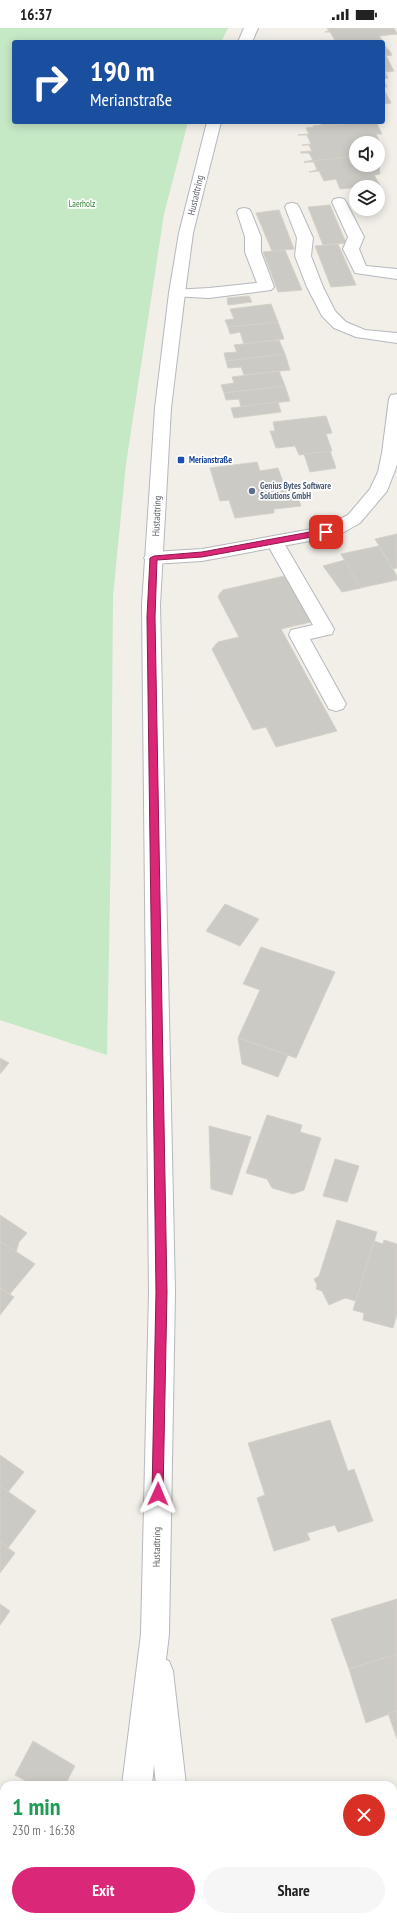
<!DOCTYPE html>
<html lang="en">
<head>
<meta charset="utf-8">
<style>
  body { margin:0; font-family:"PT Sans Narrow",sans-serif; background:#f6f6f6; color:#222; height:100vh; display:flex; flex-direction:column; font-size:15px; white-space:nowrap }
  * { box-sizing:border-box; margin:0 }
  p { font-size:13px; color:#767676 }
  .icon { flex:none; width:22px; height:22px; fill:none; stroke:currentColor; stroke-width:2; stroke-linecap:round; stroke-linejoin:round }
  .map { position:relative; flex:1; overflow:hidden }
  .side { position:absolute; left:0px; top:1753px; width:397px; height:140px; display:flex; flex-direction:column; background:#fff; border-radius:12px 12px 0 0; box-shadow:0 2px 10px #0003 }
  .side>* { flex:none }
  .top-card { position:absolute; left:12px; top:12px; width:373px; height:84px; border-radius:4px; box-shadow:0 2px 10px #0003; background:#1a4fa0; color:#fff; overflow:hidden }
  .fabs { position:absolute; left:349px; top:108px; display:grid; gap:8px }
  .fabs a { display:grid; place-items:center; width:36px; height:36px; border-radius:50%; background:#fff; box-shadow:0 2px 10px #0003; font-size:20px }
  .pin { position:absolute; display:grid; place-items:center; width:34px; height:34px; color:#fff; margin:-17px; border-radius:8px; box-shadow:0 2px 6px #0006 }
  .me { position:absolute; width:44px; margin:-22px; rotate:1deg; stroke-linejoin:round; filter:drop-shadow(0 0 3px #0008) }
  .turn { display:flex; align-items:center; gap:14px; height:84px; padding:0 12px; font-size:18px }
  .turn .icon { width:52px; height:52px; stroke-width:2.5 }
  .turn b { display:block; font-size:28px; line-height:34px }
  .round { display:grid; place-items:center; flex:none; width:42px; height:42px; border-radius:21px; background:#f6f6f6 }
  .summary { display:flex; align-items:center; justify-content:space-between; height:68px; padding:0 12px }
  h1 { font-size:24px; font-weight:600; line-height:30px; color:#1e9e55 }
  .primary-button { display:flex; gap:8px; margin-top:auto; padding:8px 12px }
  .primary-button a { flex:1; height:46px; border-radius:24px; background:#db2777; color:#fff; font-size:16px; font-weight:600; line-height:46px; text-align:center }
  .primary-button a+a { background:#f6f6f6; color:#222 }
  .status { display:flex; justify-content:space-between; align-items:center; height:28px; padding:0 20px; background:#fff; direction:ltr }
  .status svg { height:11px; fill:currentColor }
  .map>svg:first-child { display:block }
  .green { fill:#c5e8c5 }
  .building { fill:#cccac5; stroke:#d6d1c6 }
  .lines { fill:none; stroke-linecap:round; stroke-linejoin:round }
  .service-casing { stroke:#b5b8bc; stroke-width:2 }
  .minor-casing { stroke:#b5b8bc; stroke-width:2 }
  .tertiary-casing { stroke:#b5b8bc; stroke-width:2 }
  .service { fill:#fff; fill-rule:evenodd }
  .minor { fill:#fff; fill-rule:evenodd }
  .tertiary { fill:#fff; fill-rule:evenodd }
  .route { fill:#db2777; stroke:#8e194d }
  .transit-dot { fill:#1a4fb4; stroke:#fff; stroke-width:1.5 }
  .service-dot { fill:#5c6f8a; stroke:#fff; stroke-width:1.5 }
  .labels { text-anchor:middle; stroke-width:3.5; stroke-linejoin:round; paint-order:stroke }
  .far-park-label { font-size:9px; fill:#348238; stroke:#fff }
  .far-transit-label { font-size:9px; font-weight:bold; fill:#164399; stroke:#fff; text-anchor:start }
  .far-service-label { font-size:9px; font-weight:bold; fill:#4e5e75; stroke:#fff; text-anchor:start }
  .street-label { font-size:10px; fill:#5f6368; stroke:#fff }
</style>
</head>
<body>
<div class="status"><b>16:37</b><svg viewBox="0 0 49 12"><path d="M0 12V9h3v3zM5 12V6h3v6zM10 12V3h3v9zM15 12V0h3v12zM26 1h20v11H26zM47 4h2v5h-2z"/></svg></div>
<div class="map">
<svg width="397" height="1893" viewBox="0 0 397 1893">
  <rect width="100%" height="100%" fill="#f1efe8"/>
  <!-- green -->
  <path class="green" d="M0,0H228L221,14H14V94H188L164,186L126,436L113,568L111,813L107,1027L0,992Z"/>
  <!-- building -->
  <g class="building">
    <path d="M327,0H394L397,6L379,8L382,12L336,14L330,4H325L329,3Z"/>
    <path d="M383,15L388,22H389L392,27L383,28Z"/>
    <path d="M383,28H386L394,43L385,44L388,50L383,51L387,59H383Z"/>
    <path d="M383,60L391,75L383,76Z"/>
    <path d="M320,94H363L314,99L313,98L322,97Z"/>
    <path d="M363,94H376L382,106H376L381,117L378,118V115H356V128L304,134L313,132L309,125H301L300,124L312,123L309,117H302L311,116L307,107H298L309,106L306,100Z"/>
    <path d="M356,128V137L379,138L380,146L374,147L380,157L340,161L336,151L324,153L319,143L309,144L317,142L314,134H304Z"/>
    <path d="M330,177L346,215L323,217L308,179Z"/>
    <path d="M279,182L294,221L272,223L256,185Z"/>
    <path d="M338,216L356,257L331,259L315,218Z"/>
    <path d="M285,222L302,262L278,264L263,224Z"/>
    <path d="M249,268L252,274L228,277L227,270Z"/>
    <path d="M271,276L278,294L228,299L225,292L234,291L230,281Z"/>
    <path d="M278,294L284,311L244,316L240,304L230,306L228,299Z"/>
    <path d="M279,312L285,326L226,333L224,325L237,324L234,317Z"/>
    <path d="M285,326L290,342L244,347L241,339L228,340L226,333Z"/>
    <path d="M279,343L285,358L224,365L221,357L234,355L232,349Z"/>
    <path d="M285,358L290,373L241,379L239,371L226,372L224,365Z"/>
    <path d="M278,374L281,384L234,390L231,380Z"/>
    <path d="M326,388L332,405L326,406L332,423L299,427L295,418L276,420L270,403H275L273,394Z"/>
    <path d="M330,423L336,440L310,444L304,426Z"/>
    <path d="M257,434L260,443L278,440L287,465L296,464L301,478L274,481V485L235,490L229,472L220,473L210,440Z"/>
    <path d="M397,506V540L393,541L375,511Z"/>
    <path d="M379,518L397,548V552L360,560L341,526Z"/>
    <path d="M345,532L361,560L342,564L323,538Z"/>
    <path d="M284,548L311,594L281,601L337,703L276,719L266,699L253,702L212,621L218,614L239,609L218,569L220,565L223,562Z"/>
    <path d="M225,876L259,891L240,918L206,903Z"/>
    <path d="M261,919L335,944L296,1030L238,1010L260,962L243,956Z"/>
    <path d="M238,1010L288,1027L278,1049L242,1036Z"/>
    <path d="M0,1030L9,1035L0,1046Z"/>
    <path d="M267,1087L302,1097L300,1104L321,1110L304,1162L293,1166L272,1160L267,1151L246,1145Z"/>
    <path d="M209,1098L251,1109L232,1167L211,1161Z"/>
    <path d="M335,1131L359,1138L347,1174L323,1168Z"/>
    <path d="M0,1187L27,1205L19,1214L16,1224L0,1213Z"/>
    <path d="M337,1192L377,1204L356,1273L345,1270L329,1277L322,1263L316,1261L317,1257L314,1251L319,1248Z"/>
    <path d="M384,1212L397,1216V1286L393,1300L363,1292L364,1285L353,1282L374,1213L383,1216Z"/>
    <path d="M0,1213L35,1236L10,1266L0,1260Z"/>
    <path d="M0,1260L14,1269L0,1287Z"/>
    <path d="M330,1392L348,1443L354,1441L373,1493L338,1504L335,1497L307,1505L310,1512L274,1523L257,1470L265,1467L248,1415Z"/>
    <path d="M0,1427L24,1444L8,1464L0,1458Z"/>
    <path d="M0,1458L36,1483L8,1520L0,1514Z"/>
    <path d="M0,1514L15,1525L0,1545Z"/>
    <path d="M397,1571V1626L349,1641L331,1591Z"/>
    <path d="M0,1576L10,1583L0,1597Z"/>
    <path d="M397,1626V1683L366,1695L349,1641Z"/>
    <path d="M397,1683V1711L388,1685Z"/>
    <path d="M33,1713L75,1738L65,1757H33L15,1747Z"/>
    <path d="M393,1811L397,1813V1842L393,1841Z"/>
    <path d="M393,1841L397,1842V1893H363L364,1889H393Z"/>
  </g>
  <g class="lines">
    <defs>
      <g id="service">
        <path d="M339,170L344,171L346,174L364,209L359,221L366,238L397,241V251L355,245L343,221L348,209L332,174L334,171Z"/>
        <path d="M292,175L297,176L299,179L313,210L311,228L323,259L335,283L346,294L365,302L397,305V315L356,309L334,300L322,288L307,259L295,228L297,210L285,179L287,176Z"/>
        <path d="M244,180L249,181L251,184L261,209V224L274,259L271,262L209,270L172,268L169,265L172,262L209,260L257,255L245,224V209L237,184L239,181Z"/>
        <path d="M275,508L281,510L334,601L332,606L310,611L346,676L343,681L336,683L329,681L289,607L291,602L313,597L266,514L269,510Z"/>
      </g>
      <path id="minor" d="M397,366V437L387,463L360,495L344,504L326,510L202,533L153,536L147,534L144,530L147,526L153,524L202,521L323,499L348,487L370,461L378,444L382,425L389,371L391,367Z"/>
      <g id="tertiary">
        <path d="M244,0H258L252,14H238Z"/>
        <path d="M207,94H221L193,205L185,265L171,380L160,577L175,1264L169,1606L166,1632L169,1633L173,1643L186,1757H156L154,1737L152,1757H122L141,1606L149,1264L142,577L155,380L169,265L179,205Z"/>
        <rect x="112" y="1889" width="30" height="4"/>
        <rect x="168" y="1889" width="30" height="4"/>
      </g>
    </defs>
    <!-- service casing -->
    <use href="#service" class="service-casing"/>
    <!-- minor casing -->
    <use href="#minor" class="minor-casing"/>
    <!-- tertiary casing -->
    <use href="#tertiary" class="tertiary-casing"/>
    <!-- service -->
    <use href="#service" class="service"/>
    <!-- minor -->
    <use href="#minor" class="minor"/>
    <!-- tertiary -->
    <use href="#tertiary" class="tertiary"/>
  </g>
  <!-- route -->
  <path class="route" d="M326,501L329,504L328,506L202,529L157,532L155,589L167,1264L163,1466L161,1470L158,1472L154,1470L152,1466L156,1264L147,589L150,530L154,528L202,524Z"/>
  <!-- markers -->
  <rect class="transit-dot" x="177" y="428" width="8" height="8" rx="2"/>
  <circle class="service-dot" cx="252" cy="463" r="4"/>
  <g class="labels">
    <!-- far-park labels -->
    <g class="far-park-label">
      <text x="82" y="179">Laerholz</text>
    </g>
    <!-- far-transit labels -->
    <g class="far-transit-label">
      <text x="189" y="435">Merianstraße</text>
    </g>
    <!-- far-service labels -->
    <g class="far-service-label">
      <text x="260" y="461">Genius Bytes Software<tspan x="260" dy="10">Solutions GmbH</tspan></text>
    </g>
    <!-- street labels -->
    <g class="street-label">
      <text transform="translate(195 167) rotate(-77)" y="4">Hustadtring</text>
      <text transform="translate(156 488) rotate(-87)" y="4">Hustadtring</text>
      <text transform="translate(156 1519) rotate(-89)" y="4">Hustadtring</text>
    </g>
  </g>
</svg>
<div class="fabs">
<a><svg class="icon" aria-label="sound" viewBox="0 0 24 24"><path d="M4 9h4l5-4v14l-5-4H4zM17 9q2 3 0 6"/></svg></a>
<a><svg class="icon" aria-label="layers" viewBox="0 0 24 24"><path d="M12 4l9 5-9 5-9-5zM3 14l9 5 9-5"/></svg></a>
</div>
<div class="pin" style="left:326px;top:504px;background:#d93025"><svg class="icon" aria-label="arrive" viewBox="0 0 24 24"><path d="M6 21V4h12l-3 4 3 4H6"/></svg></div>
<svg class="me" style="left:158px;top:1466px" viewBox="-20 -20 40 40"><path d="M0-17L14 15 0 8-14 15z" fill="#db2777" stroke="#fff" stroke-width="4"/></svg>
<div class="top-card">
<div class="turn"><svg class="icon" aria-label="right" viewBox="0 0 24 24"><path d="M7 20v-9h11M14 6l5 5-5 5"/></svg><div><b>190 m</b>Merianstraße</div></div>
</div>
<section class="side">
<div class="summary"><div><h1>1 min</h1><p>230 m · 16:38</p></div><a class="round" style="background:#d93025;color:#fff"><svg class="icon" aria-label="close" viewBox="0 0 24 24"><path d="M6 6l12 12M18 6L6 18"/></svg></a></div>
<div class="primary-button"><a>Exit</a><a>Share</a></div>
</section>
</div>
</body>
</html>
